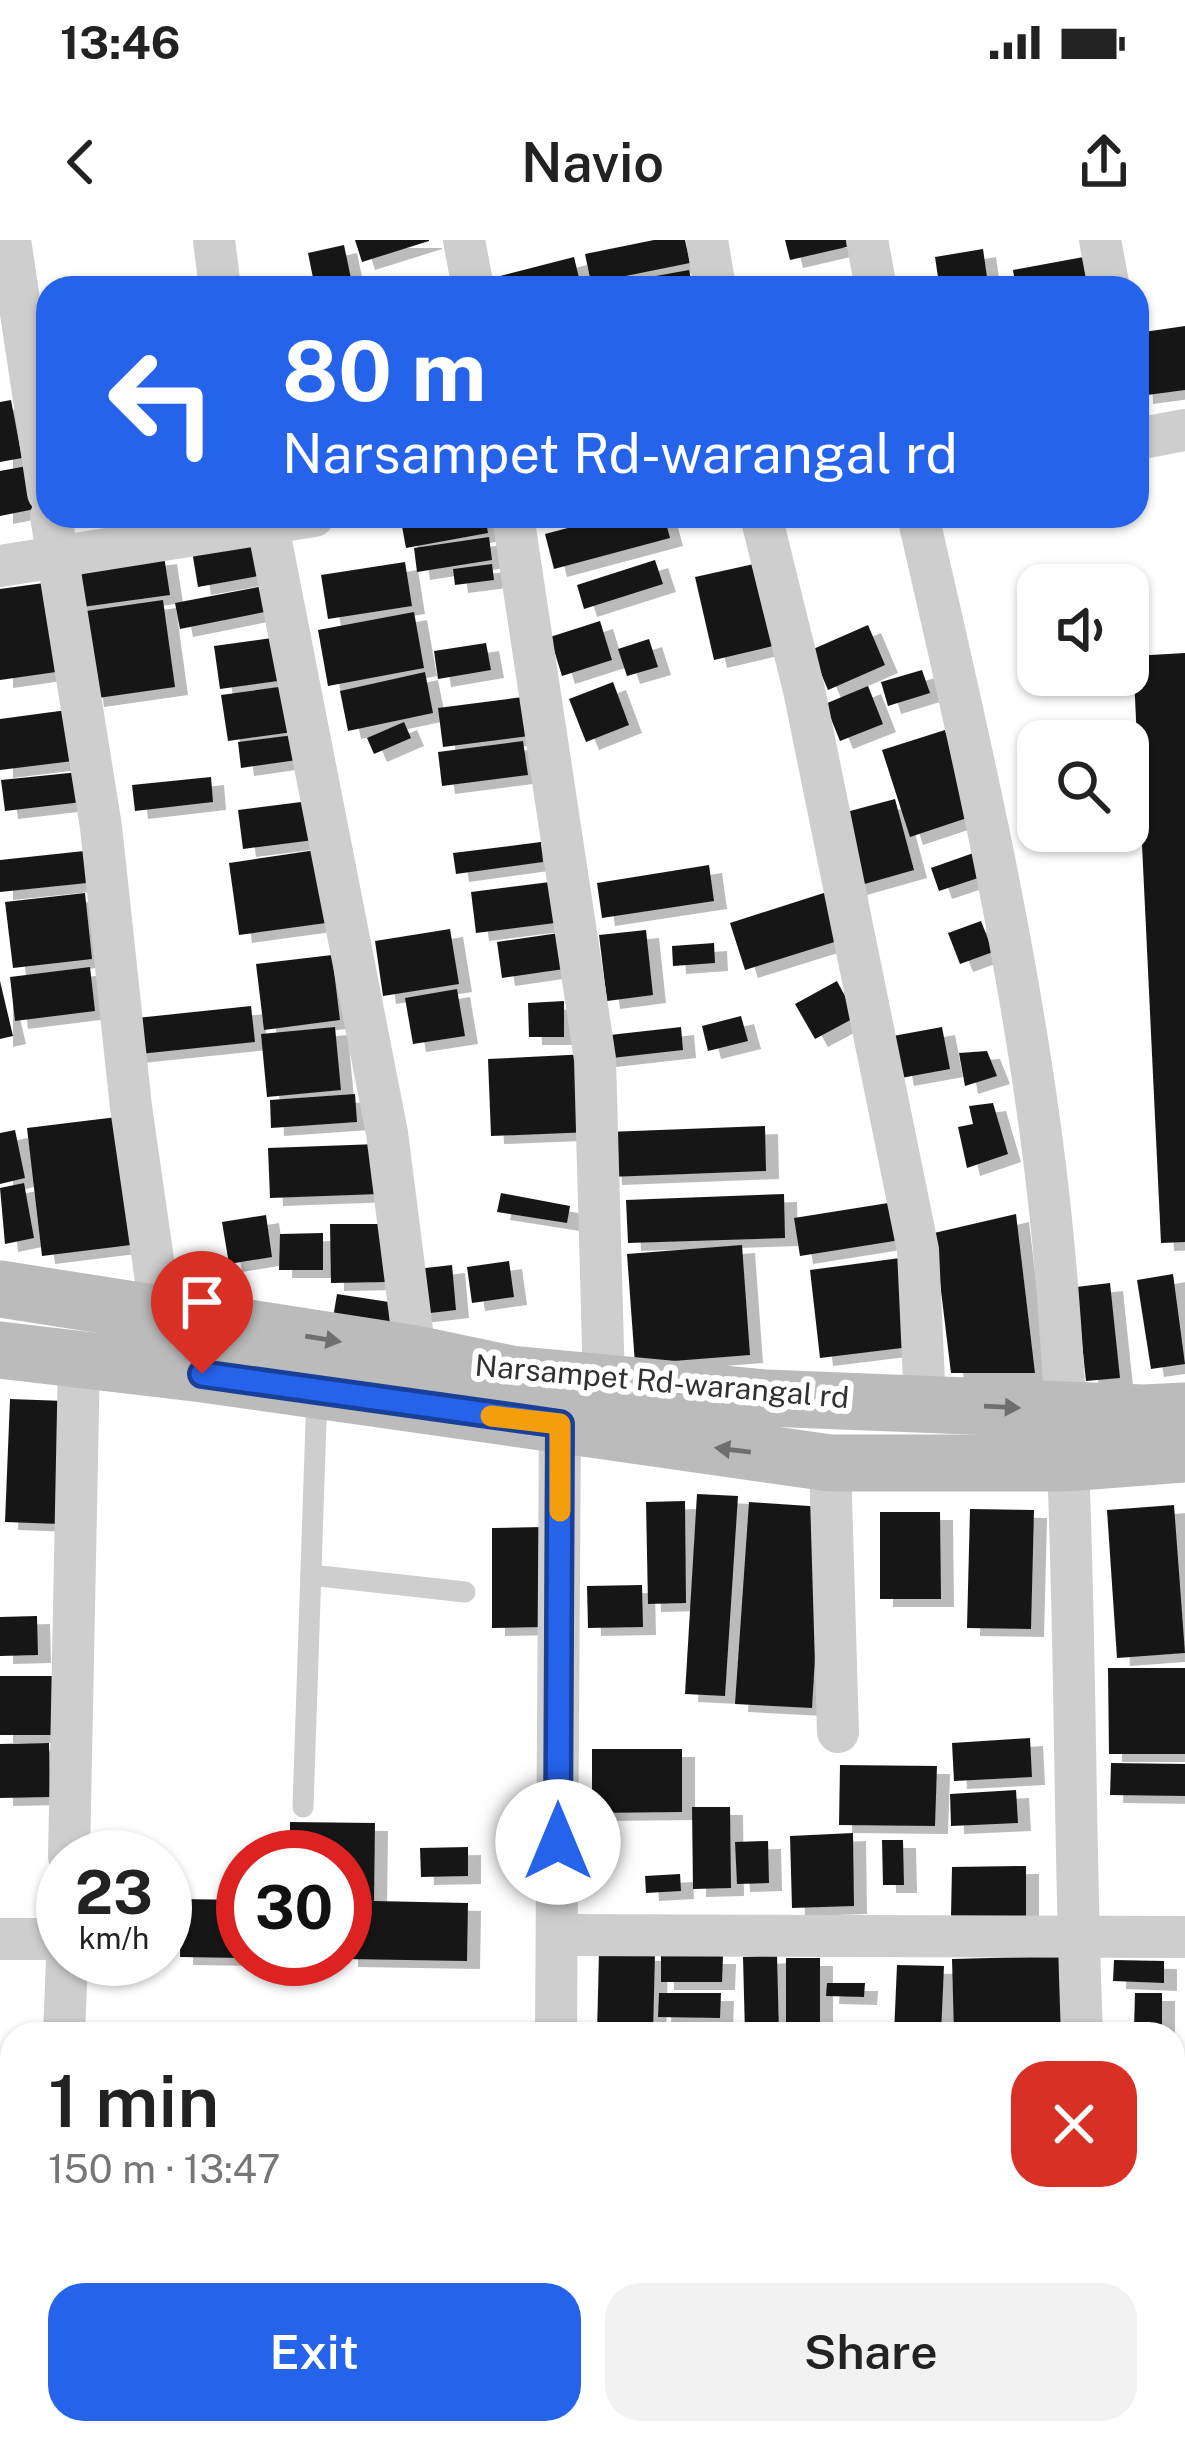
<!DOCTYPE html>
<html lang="en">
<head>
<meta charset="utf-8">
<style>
  body { margin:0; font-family:"Public Sans",sans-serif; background:#f2f2f2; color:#222; height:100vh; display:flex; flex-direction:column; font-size:45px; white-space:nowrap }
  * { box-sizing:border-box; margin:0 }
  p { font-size:39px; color:#767676 }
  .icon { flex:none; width:66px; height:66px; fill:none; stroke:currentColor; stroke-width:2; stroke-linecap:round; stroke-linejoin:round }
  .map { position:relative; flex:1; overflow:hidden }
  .panel { position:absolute; left:0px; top:1782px; width:1185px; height:423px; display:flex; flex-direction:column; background:#fff; border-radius:36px 36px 0 0; box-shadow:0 3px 9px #0004 }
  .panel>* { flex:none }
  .hud { position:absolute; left:36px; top:36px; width:1113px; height:252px; border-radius:36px; box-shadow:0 3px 9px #0004; background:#2563eb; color:#fff; overflow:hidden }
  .fabs { position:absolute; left:1017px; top:324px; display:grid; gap:24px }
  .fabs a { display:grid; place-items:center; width:132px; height:132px; border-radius:24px; background:#fff; box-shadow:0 3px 9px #0004; font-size:60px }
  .speed { position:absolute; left:36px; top:1590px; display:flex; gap:24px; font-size:60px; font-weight:700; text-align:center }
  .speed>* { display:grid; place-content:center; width:156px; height:156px; border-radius:50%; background:#fff; box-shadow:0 3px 9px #0004; line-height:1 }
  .speed small { font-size:30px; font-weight:400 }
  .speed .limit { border:18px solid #d22; background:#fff; color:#111 }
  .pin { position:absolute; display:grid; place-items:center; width:102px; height:102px; color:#fff; margin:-123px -51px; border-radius:50% 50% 50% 0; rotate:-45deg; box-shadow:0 0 12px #0007 }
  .pin .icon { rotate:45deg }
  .me { position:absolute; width:132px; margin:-66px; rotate:0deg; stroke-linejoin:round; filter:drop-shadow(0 0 9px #0008) }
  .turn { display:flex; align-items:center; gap:42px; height:252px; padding:0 48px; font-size:54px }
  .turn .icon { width:156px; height:156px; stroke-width:2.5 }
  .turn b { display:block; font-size:84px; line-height:102px }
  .round { display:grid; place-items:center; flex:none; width:126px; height:126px; border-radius:36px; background:#f2f2f2 }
  .overview { display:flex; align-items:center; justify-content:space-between; height:204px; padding:0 48px }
  h1 { font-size:72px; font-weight:600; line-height:90px }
  .cta { display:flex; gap:24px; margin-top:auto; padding:24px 48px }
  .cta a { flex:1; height:138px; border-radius:36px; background:#2563eb; color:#fff; font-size:48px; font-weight:600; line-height:138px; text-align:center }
  .cta a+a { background:#f2f2f2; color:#222 }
  .status { display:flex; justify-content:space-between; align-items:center; height:84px; padding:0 60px; background:#fff; direction:ltr }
  .status svg { height:33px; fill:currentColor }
  header { display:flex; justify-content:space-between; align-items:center; height:156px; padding:0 48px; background:#fff; font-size:54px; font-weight:600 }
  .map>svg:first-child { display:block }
  .building { fill:#181818; filter:url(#shadow) }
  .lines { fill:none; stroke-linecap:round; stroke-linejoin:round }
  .service { stroke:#cecece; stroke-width:21 }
  .minor { stroke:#cecece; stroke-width:42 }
  .secondary { stroke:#bbb; stroke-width:57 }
  .oneway { fill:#6f6f6f }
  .route-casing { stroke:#184099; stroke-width:30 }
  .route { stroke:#2563eb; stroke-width:21 }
  .slow { stroke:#f59e0b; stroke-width:21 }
  .labels { text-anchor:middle; stroke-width:12; stroke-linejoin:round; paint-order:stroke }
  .street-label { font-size:30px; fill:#313131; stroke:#fff }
</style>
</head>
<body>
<div class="status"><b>13:46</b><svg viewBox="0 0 49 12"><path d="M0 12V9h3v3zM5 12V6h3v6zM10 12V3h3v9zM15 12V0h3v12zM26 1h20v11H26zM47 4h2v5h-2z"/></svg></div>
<header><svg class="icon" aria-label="back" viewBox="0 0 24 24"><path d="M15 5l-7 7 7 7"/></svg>Navio<svg class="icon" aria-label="share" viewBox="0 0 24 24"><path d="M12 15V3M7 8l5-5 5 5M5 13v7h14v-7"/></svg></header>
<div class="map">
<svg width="1185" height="2204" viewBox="0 0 1185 2204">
  <defs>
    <filter id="shadow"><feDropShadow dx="13" dy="8" stdDeviation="0" flood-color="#0004"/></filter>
  </defs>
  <rect width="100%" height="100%" fill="#fff"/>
  <!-- building -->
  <g class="building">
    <path d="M355,0H429V1L362,22Z"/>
    <path d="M654,0H685L690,23L591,43L585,14Z"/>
    <path d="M785,0H850L851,6L790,20Z"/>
    <path d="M344,5L353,48H315L308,13Z"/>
    <path d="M983,9L987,37L939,44L935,17Z"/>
    <path d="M1089,16L1094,46L1016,48L1013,30Z"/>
    <path d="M574,17L581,46L503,48L500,36Z"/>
    <path d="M689,30L693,48H601V46Z"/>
    <path d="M1185,86V150L1140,156L1137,93Z"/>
    <path d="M11,160L22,218L0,222V162Z"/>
    <path d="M27,226L35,269L0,276V231Z"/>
    <path d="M428,276H485L488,293L406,308L401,281Z"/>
    <path d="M613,276H664L670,298L554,329L545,294Z"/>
    <path d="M489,297L492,320L417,332L414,308Z"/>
    <path d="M268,298L275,333L198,347L192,311Z"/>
    <path d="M164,316L170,355L75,368L69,329Z"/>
    <path d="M655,320L663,344L584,369L577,345Z"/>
    <path d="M405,322L412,366L328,379L321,335Z"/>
    <path d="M492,324L494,340L455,345L453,329Z"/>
    <path d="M754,324L773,406L714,420L695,337Z"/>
    <path d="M44,343L56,432L0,440V349Z"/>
    <path d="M274,344L279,369L180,389L175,363Z"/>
    <path d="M163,360L175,447L91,459L79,372Z"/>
    <path d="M414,372L424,428L328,446L318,390Z"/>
    <path d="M600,381L612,420L562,436L550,397Z"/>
    <path d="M868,385L885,425L828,450L811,410Z"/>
    <path d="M279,397L285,440L220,449L214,406Z"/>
    <path d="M649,399L658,427L627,436L618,409Z"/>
    <path d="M486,403L491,430L438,439L434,411Z"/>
    <path d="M1185,413V1002L1161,1003L1133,416Z"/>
    <path d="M922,430L930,453L888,466L881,442Z"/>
    <path d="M425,432L433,473L348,491L340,451Z"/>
    <path d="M613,442L629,485L586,502L569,459Z"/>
    <path d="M286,446L293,492L228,501L221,455Z"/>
    <path d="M868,446L883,484L840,501L825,464Z"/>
    <path d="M523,457L529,496L443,507L438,468Z"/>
    <path d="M67,470L73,521L0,530V479Z"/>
    <path d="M404,482L411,498L374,514L367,498Z"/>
    <path d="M945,490L973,576L910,597L882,510Z"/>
    <path d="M294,495L297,520L241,528L238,502Z"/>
    <path d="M523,501L528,535L442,546L438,512Z"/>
    <path d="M79,532L82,562L5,571L1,540Z"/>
    <path d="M211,537L213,562L135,571L132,545Z"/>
    <path d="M895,559L914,630L854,647L835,575Z"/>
    <path d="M309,561L314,600L243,609L238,570Z"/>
    <path d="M541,602L543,622L456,634L453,613Z"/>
    <path d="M316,610L326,683L239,695L229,623Z"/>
    <path d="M84,611L87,643L0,652V620Z"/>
    <path d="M979,611L987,635L939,651L931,628Z"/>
    <path d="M709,625L714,661L602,678L597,643Z"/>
    <path d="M550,642L555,683L476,693L471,652Z"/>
    <path d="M830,651L844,699L745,730L730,683Z"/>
    <path d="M85,653L92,719L13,728L5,662Z"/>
    <path d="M981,681L993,712L960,724L948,693Z"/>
    <path d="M450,689L459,744L383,756L375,701Z"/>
    <path d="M646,690L653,755L607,761L599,695Z"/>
    <path d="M559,693L564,729L502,738L497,702Z"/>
    <path d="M714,703L715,723L673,726L672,706Z"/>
    <path d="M332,715L340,780L264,790L256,724Z"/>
    <path d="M90,727L95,771L15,781L10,737Z"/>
    <path d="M0,741L13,796L0,799Z"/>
    <path d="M837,741L856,777L815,799L795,764Z"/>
    <path d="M457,749L465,796L413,804L405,758Z"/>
    <path d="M564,761V797H529L528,763Z"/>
    <path d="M251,766L255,802L130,815L127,779Z"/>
    <path d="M741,776L748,801L708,811L702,786Z"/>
    <path d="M335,787L341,850L267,857L261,794Z"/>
    <path d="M681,787L683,810L603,819L601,796Z"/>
    <path d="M942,787L950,829L901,838L893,796Z"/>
    <path d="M987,811L997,836L965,846L959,813Z"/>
    <path d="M588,814L592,892L491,896L488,819Z"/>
    <path d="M355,854L357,882L271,888L270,860Z"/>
    <path d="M993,863L1008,914L967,928L958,887L973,884L969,866Z"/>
    <path d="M125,876L139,1004L42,1016L27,888Z"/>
    <path d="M765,886L766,931L609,937L607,892Z"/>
    <path d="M15,890L25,938L0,944V893Z"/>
    <path d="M378,904L379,954L270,958L268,908Z"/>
    <path d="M24,943L34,998L5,1004L0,948Z"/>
    <path d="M501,953L570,966L567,983L497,972Z"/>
    <path d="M784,954L785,998L628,1003L626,960Z"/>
    <path d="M907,960L913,998L800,1016L794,978Z"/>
    <path d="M1016,974L1035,1133H951L934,993Z"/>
    <path d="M266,975L272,1017L229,1024L222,982Z"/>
    <path d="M330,984H385L386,1042L331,1043Z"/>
    <path d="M323,993V1030H279L280,994Z"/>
    <path d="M742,1005L750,1115L635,1124L627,1014Z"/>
    <path d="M900,1018L910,1107L820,1118L810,1030Z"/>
    <path d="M509,1021L514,1057L472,1063L467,1027Z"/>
    <path d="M452,1025L456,1070L413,1075L408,1030Z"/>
    <path d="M1173,1034L1185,1124L1151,1129L1137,1040Z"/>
    <path d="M1110,1043L1120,1138L1086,1141L1076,1047Z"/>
    <path d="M337,1054L402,1064L398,1088L333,1078Z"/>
    <path d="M10,1159L65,1161L60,1284L5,1282Z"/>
    <path d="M697,1254L738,1256L725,1456L685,1454Z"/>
    <path d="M685,1261L686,1363L648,1364L646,1262Z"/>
    <path d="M749,1262L824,1267L812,1468L735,1464Z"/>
    <path d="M1174,1265L1185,1413L1117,1418L1107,1270Z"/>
    <path d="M970,1269L1034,1270L1031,1389L967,1388Z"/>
    <path d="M880,1272H940L941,1359H880Z"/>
    <path d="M543,1287V1387L492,1388V1288Z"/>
    <path d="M642,1345L643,1387L588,1388L587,1346Z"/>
    <path d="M37,1376L38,1415L0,1416V1377Z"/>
    <path d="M1108,1428H1185V1514H1109Z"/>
    <rect x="0" y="1436" width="53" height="59"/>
    <path d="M1030,1498L1032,1537L954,1541L952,1503Z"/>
    <path d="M49,1503L50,1557L0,1558V1504Z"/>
    <path d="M592,1509H682V1572L592,1573Z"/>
    <path d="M1111,1523L1185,1524V1556L1110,1555Z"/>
    <path d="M840,1525L937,1526L935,1586L839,1585Z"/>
    <path d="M1016,1550L1018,1583L951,1586L950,1554Z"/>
    <path d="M516,1555H543L542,1593H516Z"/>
    <path d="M692,1567H730L731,1648L693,1649Z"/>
    <path d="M290,1582L375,1583L374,1661L468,1663L467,1721L345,1719V1617H290Z"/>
    <path d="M853,1593L854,1666L792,1668L790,1596Z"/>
    <path d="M882,1600H903L904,1645H883Z"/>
    <path d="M768,1601L769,1643L737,1644L735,1602Z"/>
    <path d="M468,1607V1636L421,1637L420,1608Z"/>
    <path d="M1026,1626V1676H951L952,1627Z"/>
    <path d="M680,1634L681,1651L646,1653L645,1636Z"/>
    <path d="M181,1659L243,1660V1718L180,1717Z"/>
    <path d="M599,1712L655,1713L653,1794H597Z"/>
    <path d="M777,1715L779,1794H745L743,1717Z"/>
    <path d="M661,1716H723L722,1742H661Z"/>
    <path d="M1068,1716L1071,1794H954L952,1719Z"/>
    <rect x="786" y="1718" width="34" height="76"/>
    <path d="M1114,1720L1164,1721V1743L1113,1741Z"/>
    <path d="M897,1725L944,1726L941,1794H894Z"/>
    <path d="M827,1743H865L864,1757L826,1756Z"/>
    <path d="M659,1753H721L720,1778L658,1777Z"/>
    <path d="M1135,1753H1162V1790H1134Z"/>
    <rect x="1173" y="1823" width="11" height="41"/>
    <path d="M1185,1894V1958L1173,1959V1895Z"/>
    <rect x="1173" y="1970" width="12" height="73"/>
    <rect x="0" y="2070" width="12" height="40"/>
    <rect x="0" y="2119" width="12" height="33"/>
    <path d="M1173,2121H1185V2204H1109V2193H1173Z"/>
    <path d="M744,2193H819L818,2204H744Z"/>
    <path d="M822,2193H859L860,2204H822Z"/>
    <path d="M892,2193H968V2204H893Z"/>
    <rect x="977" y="2193" width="80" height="11"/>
  </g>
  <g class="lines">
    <!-- service -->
    <g class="service">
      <path d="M311,1335L465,1352"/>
      <path d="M303,1567L317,1152"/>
    </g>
    <!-- minor -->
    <g class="minor">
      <path d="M10,0L48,253"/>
      <path d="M214,0L220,48"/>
      <path d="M464,0L473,48"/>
      <path d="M707,0L715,48"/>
      <path d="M867,0L876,48"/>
      <path d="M1100,0L1109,48"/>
      <path d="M1137,199L1185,190"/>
      <path d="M51,276L101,587L131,867L161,1075"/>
      <path d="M266,276L387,893L415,1114"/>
      <path d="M513,276L595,819L604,1143"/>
      <path d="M761,276L804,450L918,1010L925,1163"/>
      <path d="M918,276C971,505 1025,736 1050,970C1079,1243 1071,1520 1082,1794"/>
      <path d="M0,326L314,276"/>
      <path d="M830,1223L838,1492"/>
      <path d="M69,1617L79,1120"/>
      <path d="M558,1695L1185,1697"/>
      <path d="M0,1699H63"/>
      <path d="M64,1794L67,1719"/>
      <path d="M556,1794L560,1184"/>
      <path d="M0,1882H12"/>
      <path d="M1173,1884H1185"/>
      <path d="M0,2054H12"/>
      <path d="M1173,2064H1185"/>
      <path d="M80,2193L81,2204"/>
      <path d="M555,2193L556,2204"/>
      <path d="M1077,2204V2193"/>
    </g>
    <!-- secondary -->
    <g class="secondary">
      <path d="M0,1049L415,1114L511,1134L766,1158L1143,1173L1185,1171"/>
      <path d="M0,1110L203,1134L830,1223H1066L1185,1214"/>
    </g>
  </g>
  <!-- one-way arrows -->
  <defs><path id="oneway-solid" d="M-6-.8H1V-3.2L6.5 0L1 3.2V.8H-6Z" transform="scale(3)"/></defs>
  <g class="oneway">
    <use href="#oneway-solid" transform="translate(323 1099) rotate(9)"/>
    <use href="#oneway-solid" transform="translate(1002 1167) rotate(3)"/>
    <use href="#oneway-solid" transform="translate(733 1210) rotate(-173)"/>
  </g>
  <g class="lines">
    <defs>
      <path id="route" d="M202,1134L560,1184L558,1602"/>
    </defs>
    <!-- route casing -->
    <use href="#route" class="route-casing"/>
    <!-- route -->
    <use href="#route" class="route"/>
    <!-- slow -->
    <path class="slow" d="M491,1176L560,1184V1271"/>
  </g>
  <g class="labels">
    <!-- street labels -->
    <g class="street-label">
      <text transform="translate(662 1142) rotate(5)" y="10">Narsampet Rd-warangal rd</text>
    </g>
  </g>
</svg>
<div class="fabs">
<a><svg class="icon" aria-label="sound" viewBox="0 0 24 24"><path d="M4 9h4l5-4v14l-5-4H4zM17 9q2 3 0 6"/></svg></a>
<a><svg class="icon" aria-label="search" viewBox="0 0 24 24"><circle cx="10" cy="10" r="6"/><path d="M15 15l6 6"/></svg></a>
</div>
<div class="speed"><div>23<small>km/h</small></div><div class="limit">30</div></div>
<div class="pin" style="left:202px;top:1134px;background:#d93025"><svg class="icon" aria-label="arrive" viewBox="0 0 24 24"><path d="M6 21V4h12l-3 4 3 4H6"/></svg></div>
<svg class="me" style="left:558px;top:1602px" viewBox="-20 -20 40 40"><circle r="19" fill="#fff"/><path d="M0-13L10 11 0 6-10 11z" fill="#2563eb"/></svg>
<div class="hud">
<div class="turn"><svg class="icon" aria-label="left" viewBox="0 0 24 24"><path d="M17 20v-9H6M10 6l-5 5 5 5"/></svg><div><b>80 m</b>Narsampet Rd-warangal rd</div></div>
</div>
<section class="panel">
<div class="overview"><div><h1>1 min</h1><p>150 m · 13:47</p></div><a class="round" style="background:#d93025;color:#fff"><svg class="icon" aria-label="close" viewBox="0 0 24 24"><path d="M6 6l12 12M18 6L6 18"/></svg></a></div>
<div class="cta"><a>Exit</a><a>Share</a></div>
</section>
</div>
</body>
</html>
